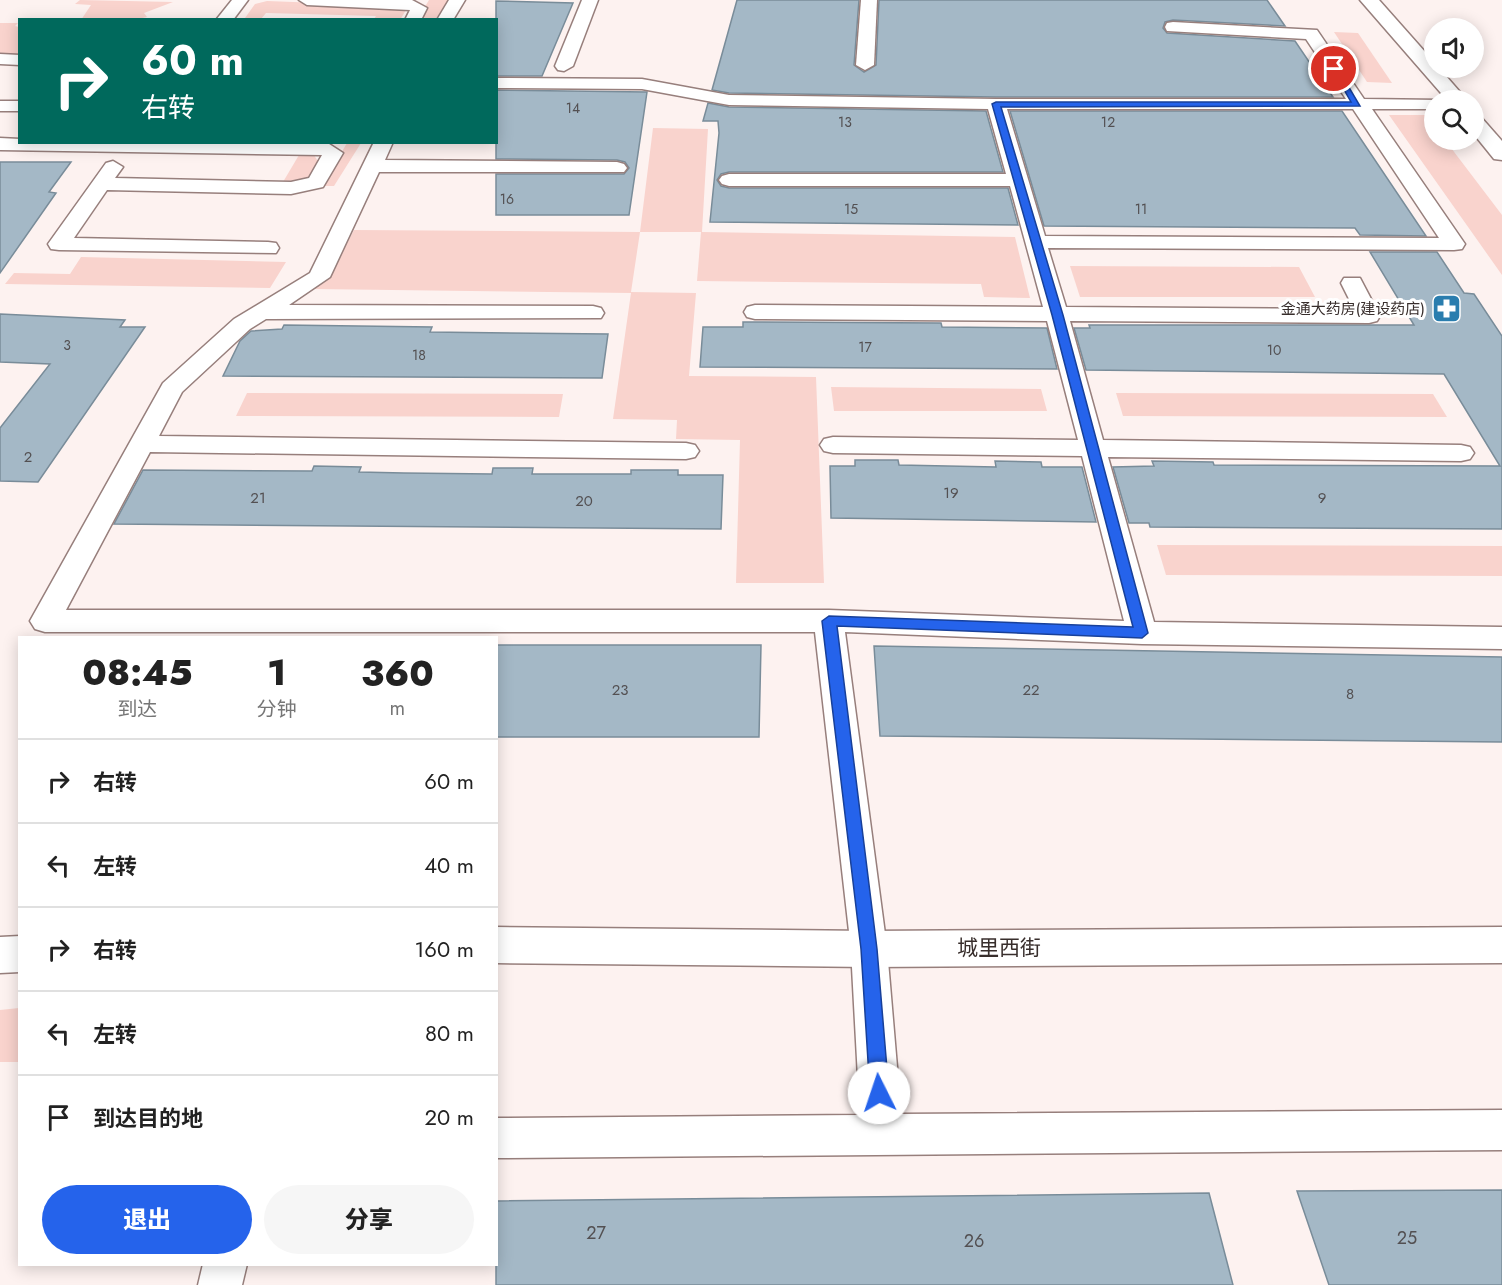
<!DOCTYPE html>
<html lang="zh">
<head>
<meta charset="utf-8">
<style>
  body { margin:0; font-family:Jost,"Noto Sans SC",sans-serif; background:#f6f6f6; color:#222; height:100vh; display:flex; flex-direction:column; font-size:22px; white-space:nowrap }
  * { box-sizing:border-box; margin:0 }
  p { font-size:20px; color:#767676 }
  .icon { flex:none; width:33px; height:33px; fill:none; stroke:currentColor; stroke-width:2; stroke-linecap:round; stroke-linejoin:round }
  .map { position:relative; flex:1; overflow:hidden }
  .side { position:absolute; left:18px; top:636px; width:480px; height:630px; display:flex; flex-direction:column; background:#fff; border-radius:0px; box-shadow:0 3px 15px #0003 }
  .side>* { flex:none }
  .banner { position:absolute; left:18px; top:18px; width:480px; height:126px; border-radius:0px; box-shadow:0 3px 15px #0003; background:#00695c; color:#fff; overflow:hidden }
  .buttons { position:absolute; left:1424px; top:18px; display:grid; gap:12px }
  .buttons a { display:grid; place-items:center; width:60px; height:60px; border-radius:50%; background:#fff; box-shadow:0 3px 15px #0003; font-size:30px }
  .pin { position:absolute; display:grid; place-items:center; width:51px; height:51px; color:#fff; margin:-26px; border:3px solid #fff; border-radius:50%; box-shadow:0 2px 6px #0007 }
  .me { position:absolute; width:66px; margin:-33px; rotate:356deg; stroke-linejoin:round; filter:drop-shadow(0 0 4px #0008) }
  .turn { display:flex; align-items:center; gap:21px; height:126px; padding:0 24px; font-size:27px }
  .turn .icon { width:78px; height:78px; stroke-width:2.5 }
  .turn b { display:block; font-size:42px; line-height:51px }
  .eta { display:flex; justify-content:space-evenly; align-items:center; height:102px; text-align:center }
  .eta b { font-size:36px; font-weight:800; line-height:42px }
  .cta { display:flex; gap:12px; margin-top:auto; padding:12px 24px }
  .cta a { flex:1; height:69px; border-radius:36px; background:#2563eb; color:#fff; font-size:24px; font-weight:800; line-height:69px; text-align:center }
  .cta a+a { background:#f6f6f6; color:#222 }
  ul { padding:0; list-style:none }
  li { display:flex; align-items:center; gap:18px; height:84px; padding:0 24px; border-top:2px solid #e0e0e0 }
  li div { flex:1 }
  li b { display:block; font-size:22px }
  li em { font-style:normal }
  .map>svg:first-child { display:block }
  .green { fill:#f9d3cd }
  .building { fill:#a4b8c6; stroke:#798c99; stroke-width:1.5 }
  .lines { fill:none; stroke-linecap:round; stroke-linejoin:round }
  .service-casing { stroke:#977f7c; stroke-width:3 }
  .tertiary-casing { stroke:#977f7c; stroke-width:3 }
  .service { fill:#fff; fill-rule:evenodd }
  .tertiary { fill:#fff; fill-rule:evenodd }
  .route { fill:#2563eb; stroke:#184099; stroke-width:1.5 }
  .labels { text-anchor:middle; stroke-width:6; stroke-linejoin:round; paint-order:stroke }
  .far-number-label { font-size:14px; fill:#535052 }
  .far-poi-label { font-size:15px; fill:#382e2c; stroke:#fff; text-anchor:end }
  .number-label { font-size:15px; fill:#535052 }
  .near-number-label { font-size:18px; fill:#535052 }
  .near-street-label { font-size:21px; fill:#382e2c; stroke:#fff }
</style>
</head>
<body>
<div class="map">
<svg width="1502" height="1285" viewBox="0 0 1502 1285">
  <rect width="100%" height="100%" fill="#fdf2f0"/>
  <!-- green -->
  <g class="green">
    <path d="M80,0L173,2L144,13L147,17L138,19L81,20L91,5L75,4Z"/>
    <path d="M429,0H448L436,19L417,20Z"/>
    <path d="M267,1L399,6L406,10L400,20L374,19L376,16L266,13L261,19L245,18L255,4Z"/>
    <path d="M0,23H18L15,26L19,27V54H0Z"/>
    <path d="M1334,32L1358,33L1392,83L1367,82Z"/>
    <path d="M1389,115H1426L1434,126V140H1445L1502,215V275Z"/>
    <path d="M653,128L708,129L702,232L1015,237L1030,298L984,297L981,284L697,281L701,232H640L631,292L696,293L689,376L816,377L824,583H736L740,440L676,439L677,420L613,419L631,293L313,289L331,272L354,230L640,232Z"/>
    <path d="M347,143H361L334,186H322Z"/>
    <path d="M299,155H314L319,163C309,180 303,182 283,182Z"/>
    <path d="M81,257L286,262L270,288L5,284L14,273L70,274Z"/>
    <path d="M1070,266L1299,267L1315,297H1080Z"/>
    <path d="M831,387L1041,389L1047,411H834Z"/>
    <path d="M247,393L563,394L559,417L236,416Z"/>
    <path d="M1116,393L1433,394L1447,417L1123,416Z"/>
    <path d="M1157,545L1502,546V576L1166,575Z"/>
    <path d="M19,1008V1062H0V1010Z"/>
  </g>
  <!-- building -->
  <g class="building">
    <path d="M737,0H859L854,65L864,72L876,65L879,0H1267L1285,26L1173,20L1165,22L1163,28L1167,33L1295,41L1333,97H996L729,93L712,90Z"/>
    <path d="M496,1L573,3L542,76H496Z"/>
    <path d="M496,90L647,92L629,215H496V174H624L629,168L625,162L617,160L496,159Z"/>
    <path d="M708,103L729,107L986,111L1003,172H729L721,174L717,180L721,186L729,188H1008L1018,225L710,222L719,133L718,121H703Z"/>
    <path d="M1010,111H1342L1426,236L1360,235L1355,228L1044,226Z"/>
    <path d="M0,162H71L49,192L56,193L0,273Z"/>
    <path d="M1370,252H1437L1464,293L1474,294L1502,336V529L1150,527L1149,523H1129L1113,467L1154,466L1152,461L1213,462L1214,465L1500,466L1444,374L1086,370L1074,328H1090L1089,325H1414Z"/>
    <path d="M0,314L125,320L120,327H145L38,482L0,481V428L50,364L0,362Z"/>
    <path d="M743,322L941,323L942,327L1047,328L1057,369L700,367L703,327H743Z"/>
    <path d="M284,325L432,327L430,332L608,334L602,378L223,376L240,341L251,331L282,329Z"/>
    <path d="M855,460H898L899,465L996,467L995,461L1041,462L1042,467H1082L1096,522L831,518L830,466H855Z"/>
    <path d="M314,466L361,467L359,472L404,473L492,474L493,468H533L532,474H631V470H678V475H723L721,529L114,524L143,470L312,471Z"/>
    <path d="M496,645H761L759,737H496Z"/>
    <path d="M874,646L1502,657V742L880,736Z"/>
    <path d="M1502,1190V1285H1329L1297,1191Z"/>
    <path d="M1209,1193L1233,1285H496V1201Z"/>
  </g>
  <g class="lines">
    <defs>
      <g id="service">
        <path d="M232,0H248L233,20H216Z"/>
        <path d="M299,0H412L427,8L421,20H405L410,10L307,5Z"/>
        <path d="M449,0H465L453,20H437Z"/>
        <path d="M582,0H598L573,66L564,71L558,70L555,66Z"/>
        <path d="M861,0H877L874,65L865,70L856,65Z"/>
        <path d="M1173,22L1317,30L1364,99L1440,100H1434V109H1372L1465,244L1462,249L1454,250L1048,248L1066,307L1354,309L1341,283L1344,278H1360L1380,316L1377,321L1369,323L1070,321L1103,440L1461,445L1470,447L1474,453L1470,459L1461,461L1108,457L1154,622L1502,627V649L1142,644L845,632L887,949L901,1114L1502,1110V1150L496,1158V1118L860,1115L851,949L815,632H45L35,629L30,621L163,383L234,319L310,273L374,142H393L385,160L617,162L624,164L627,168L624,172H379L330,277L289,305L593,306L601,308L604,313L601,318L266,319L250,329L182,392L159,436L686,443L695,445L699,451L695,457L686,459L150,452L66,610H829L1124,621L1082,456L833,453L824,451L820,445L824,439L833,437L1078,440L1047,321L755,319L747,317L744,312L747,307L755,305L1043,307L1010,186H729L722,184L719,180L722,176L729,174H1006L988,109L729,105L642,89L496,88V78L642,79L729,95L996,99H1346L1306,39L1167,31L1165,27L1167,23ZM1007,109H1353L1439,238L1045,236Z"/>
        <path d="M0,54L20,55V65L0,64Z"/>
        <rect x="0" y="101" width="20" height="10"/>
        <path d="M0,138L20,139V142H326L343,153L323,187L291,194L107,190L74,238L268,242L276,243L279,248L276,253L59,250L51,249L48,244L106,163L113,161L123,167L115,178L291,182L309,178L322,155L0,150Z"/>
        <path d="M203,1264H247L242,1285H198Z"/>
      </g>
      <g id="tertiary">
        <path d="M1360,0H1379L1434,62V68H1439L1467,100H1447Z"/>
        <path d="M1473,114L1480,116L1502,141V160L1494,159L1473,133Z"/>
        <path d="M496,927L869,931L1502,927V963L869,967L496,963Z"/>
        <path d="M20,936V972L0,973V937Z"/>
      </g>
    </defs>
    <!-- service casing -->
    <use href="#service" class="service-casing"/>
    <!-- tertiary casing -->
    <use href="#tertiary" class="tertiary-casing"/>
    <!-- service -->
    <use href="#service" class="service"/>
    <!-- tertiary -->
    <use href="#tertiary" class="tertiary"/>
  </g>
  <!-- route -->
  <path class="route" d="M1331,67H1337L1360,106L1001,107L1063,315L1148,633L1142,638L837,626L877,949L889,1093L886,1099L879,1102L873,1099L870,1093L861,949L822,621L829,616L1133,627L1052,315L992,104L996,102H1351Z"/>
  <!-- icons -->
  <defs>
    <symbol id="pharmacy-square" viewBox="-11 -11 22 22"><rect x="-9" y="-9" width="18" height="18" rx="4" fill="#2a7dae" stroke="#fff"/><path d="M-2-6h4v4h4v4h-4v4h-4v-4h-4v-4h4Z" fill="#fff"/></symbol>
  </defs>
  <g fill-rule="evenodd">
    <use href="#pharmacy-square" x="1430" y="292" width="33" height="33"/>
  </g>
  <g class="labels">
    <!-- far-number labels -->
    <g class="far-number-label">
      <text x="573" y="113">14</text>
      <text x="845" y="127">13</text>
      <text x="1108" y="127">12</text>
      <text x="507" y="204">16</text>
      <text x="851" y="214">15</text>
      <text x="1141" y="214">11</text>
      <text x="67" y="350">3</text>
      <text x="865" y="352">17</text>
      <text x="1274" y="355">10</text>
      <text x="419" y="360">18</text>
    </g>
    <!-- far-poi labels -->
    <g class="far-poi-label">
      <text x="1425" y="314">金通大药房(建设药店)</text>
    </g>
    <!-- number labels -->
    <g class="number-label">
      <text x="28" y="462">2</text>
      <text x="951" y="498">19</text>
      <text x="258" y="503">21</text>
      <text x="1322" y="503">9</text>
      <text x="584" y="506">20</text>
      <text x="620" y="695">23</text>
      <text x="1031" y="695">22</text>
      <text x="1350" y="699">8</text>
    </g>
    <!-- near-number labels -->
    <g class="near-number-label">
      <text x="596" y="1239">27</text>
      <text x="1407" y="1244">25</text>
      <text x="974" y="1247">26</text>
    </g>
    <!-- near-street labels -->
    <g class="near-street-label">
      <text x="999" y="955">城里西街</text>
    </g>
  </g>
</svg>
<div class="buttons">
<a><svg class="icon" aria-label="sound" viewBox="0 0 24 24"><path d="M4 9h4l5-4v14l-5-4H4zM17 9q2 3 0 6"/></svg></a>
<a><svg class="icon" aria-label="search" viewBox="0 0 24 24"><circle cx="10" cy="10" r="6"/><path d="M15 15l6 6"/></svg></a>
</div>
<div class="pin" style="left:1334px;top:69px;background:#d93025"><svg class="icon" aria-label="arrive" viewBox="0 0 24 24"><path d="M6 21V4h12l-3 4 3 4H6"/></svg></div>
<svg class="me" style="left:879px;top:1093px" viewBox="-20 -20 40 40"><circle r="19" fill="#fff"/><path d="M0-13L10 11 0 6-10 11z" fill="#2563eb"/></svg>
<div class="banner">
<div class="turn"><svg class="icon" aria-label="right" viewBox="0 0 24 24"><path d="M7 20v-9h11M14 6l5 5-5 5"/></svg><div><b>60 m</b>右转</div></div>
</div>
<section class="side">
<div class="eta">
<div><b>08:45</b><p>到达</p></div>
<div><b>1</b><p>分钟</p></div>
<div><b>360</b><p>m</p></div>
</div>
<ul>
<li><svg class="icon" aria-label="right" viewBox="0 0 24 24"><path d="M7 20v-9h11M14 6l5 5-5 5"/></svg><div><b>右转</b></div><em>60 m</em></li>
<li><svg class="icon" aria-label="left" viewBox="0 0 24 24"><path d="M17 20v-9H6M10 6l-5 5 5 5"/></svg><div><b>左转</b></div><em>40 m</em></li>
<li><svg class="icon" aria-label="right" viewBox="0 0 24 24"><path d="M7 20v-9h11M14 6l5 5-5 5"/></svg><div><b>右转</b></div><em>160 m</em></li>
<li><svg class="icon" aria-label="left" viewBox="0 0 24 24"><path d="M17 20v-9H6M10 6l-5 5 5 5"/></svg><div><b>左转</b></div><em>80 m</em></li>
<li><svg class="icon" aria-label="arrive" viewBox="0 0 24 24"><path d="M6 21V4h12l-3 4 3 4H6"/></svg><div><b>到达目的地</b></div><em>20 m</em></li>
</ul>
<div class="cta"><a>退出</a><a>分享</a></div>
</section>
</div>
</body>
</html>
